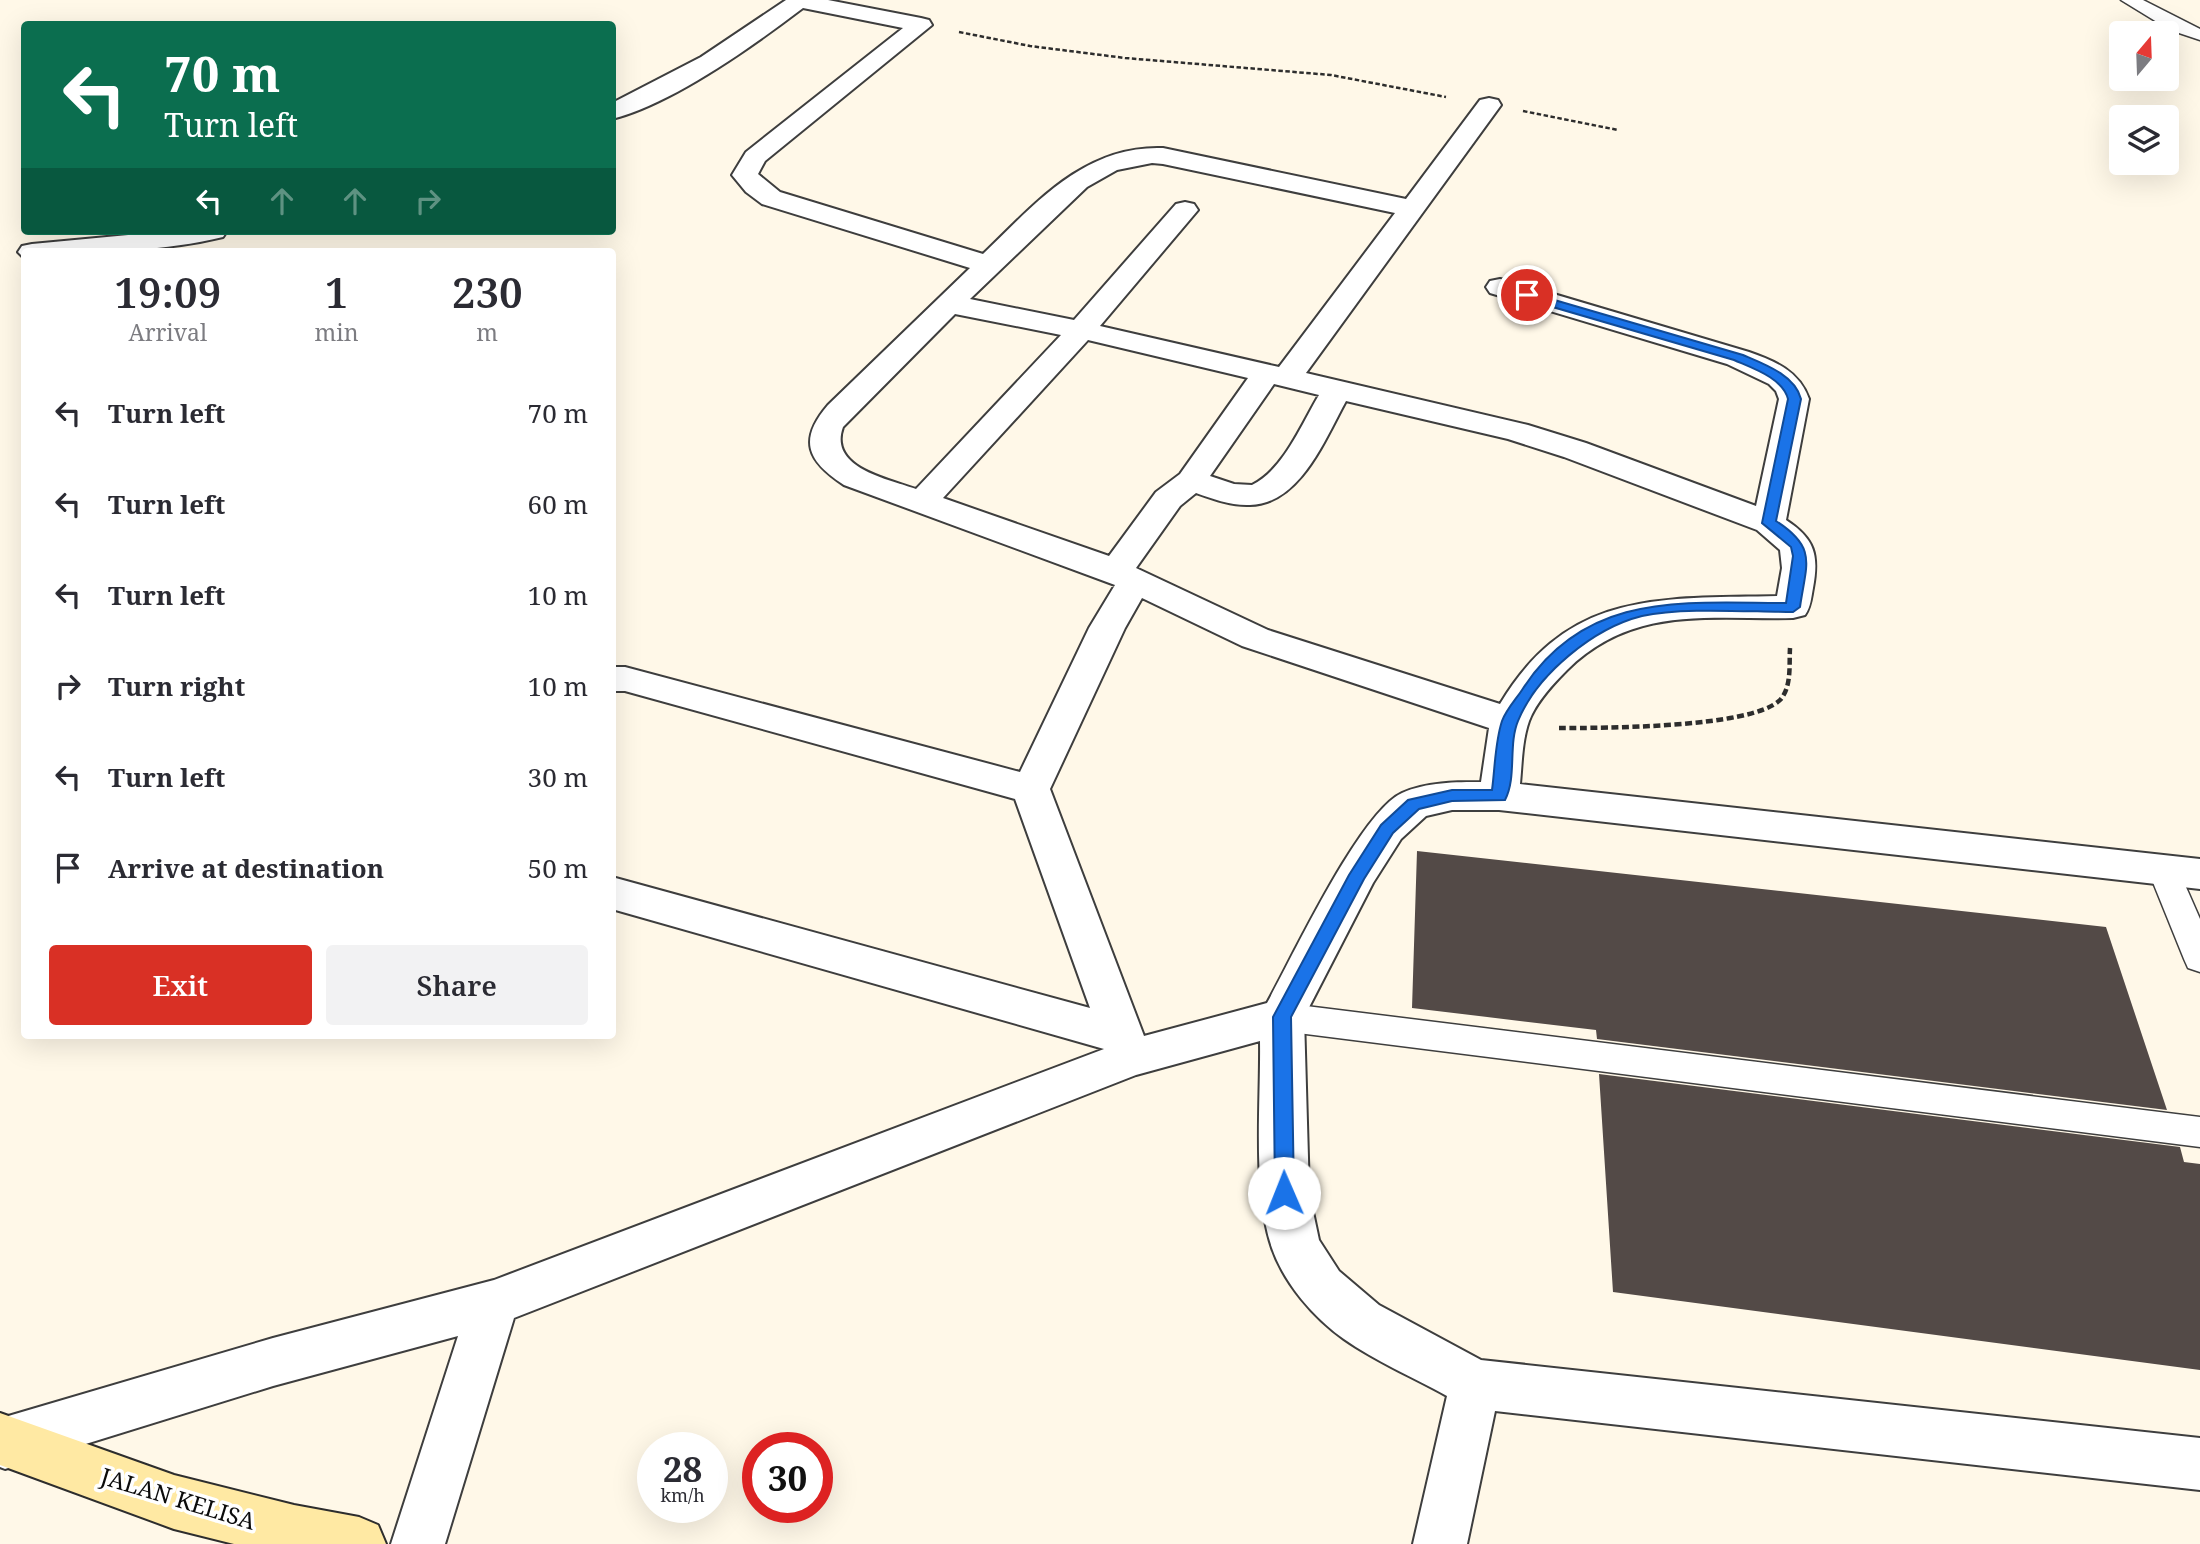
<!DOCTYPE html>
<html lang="en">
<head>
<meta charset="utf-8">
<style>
  body { margin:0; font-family:"Noto Serif",serif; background:#f2f2f3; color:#2b2b33; height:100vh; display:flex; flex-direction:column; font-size:26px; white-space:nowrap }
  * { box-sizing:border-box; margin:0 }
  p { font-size:23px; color:#7c7c81 }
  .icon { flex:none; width:38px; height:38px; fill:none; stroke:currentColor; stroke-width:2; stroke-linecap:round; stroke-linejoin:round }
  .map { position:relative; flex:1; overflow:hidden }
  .sheet { position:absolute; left:21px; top:248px; width:595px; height:791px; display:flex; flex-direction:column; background:#fff; border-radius:7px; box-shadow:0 7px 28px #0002 }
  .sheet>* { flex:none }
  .hud { position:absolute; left:21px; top:21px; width:595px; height:214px; border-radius:7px; box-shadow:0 7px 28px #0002; background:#0b6e4f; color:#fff; overflow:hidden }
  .needle { width:46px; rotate:19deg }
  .tools { position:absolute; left:2109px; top:21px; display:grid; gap:14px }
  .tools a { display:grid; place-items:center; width:70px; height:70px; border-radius:7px; background:#fff; box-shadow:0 7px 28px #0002; font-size:35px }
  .speed { position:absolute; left:637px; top:1432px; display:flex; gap:14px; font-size:35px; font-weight:700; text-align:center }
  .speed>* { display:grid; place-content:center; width:91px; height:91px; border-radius:50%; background:#fff; box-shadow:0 7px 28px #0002; line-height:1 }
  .speed small { font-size:18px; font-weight:400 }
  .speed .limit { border:10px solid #d22; background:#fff; color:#111 }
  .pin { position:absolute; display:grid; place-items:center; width:60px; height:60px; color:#fff; margin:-30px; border:4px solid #fff; border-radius:50%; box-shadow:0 2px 7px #0007 }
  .me { position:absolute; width:77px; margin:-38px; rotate:359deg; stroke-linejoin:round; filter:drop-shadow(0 0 5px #0008) }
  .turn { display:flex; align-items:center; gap:24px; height:147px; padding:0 28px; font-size:32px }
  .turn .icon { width:91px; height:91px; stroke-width:2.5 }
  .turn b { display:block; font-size:49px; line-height:60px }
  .lanes { display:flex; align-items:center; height:66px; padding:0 28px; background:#0003; justify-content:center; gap:35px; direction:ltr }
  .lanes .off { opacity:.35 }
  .eta { display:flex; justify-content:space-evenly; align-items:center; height:119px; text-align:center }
  .eta b { font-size:42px; font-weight:600; line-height:49px }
  .primary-button { display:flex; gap:14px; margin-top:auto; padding:14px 28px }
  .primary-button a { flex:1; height:80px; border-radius:7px; background:#d93025; color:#fff; font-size:28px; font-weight:600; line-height:80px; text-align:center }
  .primary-button a+a { background:#f2f2f3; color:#2b2b33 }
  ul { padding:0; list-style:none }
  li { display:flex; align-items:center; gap:21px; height:91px; padding:0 28px }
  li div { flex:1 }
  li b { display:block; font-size:26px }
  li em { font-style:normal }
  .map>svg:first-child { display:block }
  .building { fill:#534a47 }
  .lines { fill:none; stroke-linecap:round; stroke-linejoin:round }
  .service-casing { stroke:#3e3e3e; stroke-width:3 }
  .minor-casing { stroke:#3e3e3e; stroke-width:4 }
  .secondary-casing { stroke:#2d2d2d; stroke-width:4 }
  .path-far1 { stroke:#2d2d2d; stroke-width:2.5; stroke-dasharray:4.5 2.5; stroke-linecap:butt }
  .path { stroke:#2d2d2d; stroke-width:4.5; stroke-dasharray:7 3.5; stroke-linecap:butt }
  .service { fill:#fff; fill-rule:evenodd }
  .minor { fill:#fff; fill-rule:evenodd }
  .secondary { fill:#ffe9a3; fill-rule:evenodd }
  .route { fill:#1a73e8; stroke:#114b97; stroke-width:2 }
  .labels { text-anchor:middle; stroke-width:7; stroke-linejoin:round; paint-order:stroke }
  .near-street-label { font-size:23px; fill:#0b0b0b; stroke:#fff }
</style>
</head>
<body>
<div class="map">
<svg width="2200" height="1544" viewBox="0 0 2200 1544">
  <rect width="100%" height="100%" fill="#fff8e8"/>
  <!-- building -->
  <g class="building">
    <path d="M1417,851L2106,927L2167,1110L1597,1039L1596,1030L1412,1008Z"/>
    <path d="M1599,1074L2180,1147L2184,1162L2200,1164V1370L1613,1292Z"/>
  </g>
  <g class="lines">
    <defs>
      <g id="service">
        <path d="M2121,0H2143L2200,29V40L2170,30Z"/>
        <path d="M2164,858L2175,862L2200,919V972L2188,968L2184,959L2148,870L2153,862Z"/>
        <path d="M1282,1003L2200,1117V1147L1282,1031L1270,1027L1265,1017L1270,1007Z"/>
      </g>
      <g id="minor">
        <path d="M786,0H828L921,18L929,20L932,25L765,161L758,174L780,192L983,254C1035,204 1084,145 1163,148L1406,199L1480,100L1489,98L1498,100L1501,105L1306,373L1528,425L1586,443L1756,506L1779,399L1776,391L1769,384L1727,364L1490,293L1486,287L1490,281L1500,279L1510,281L1749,352C1775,361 1799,371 1809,399L1786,520C1815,539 1819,555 1813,588C1811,598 1811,606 1805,615L1793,618C1708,620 1633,605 1567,670C1553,684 1536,702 1529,721C1522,741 1522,763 1520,784L2200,859V889L1499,810H1452L1426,816L1401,839L1373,883L1304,1017L1309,1193L1319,1240L1339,1271L1379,1305L1481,1360L2200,1438V1490L1495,1411L1467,1544H1413L1447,1396C1413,1377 1375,1361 1344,1339C1314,1318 1284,1283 1272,1248C1252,1190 1261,1103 1260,1041L1136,1075L514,1318L445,1544H391L458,1336L273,1386L5,1469L0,1467V1419L5,1417L273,1338L494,1280L1104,1049L612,909V877L1090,1008L1015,799L625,691H612V667H625L1020,772L1089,628L1115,585L844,485C807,461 798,440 828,405L970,268L762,204L746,192L732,175L746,152L903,28L803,8C753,46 672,104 612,119V103L701,57ZM1152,163L1163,164L1395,213L1279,367L1100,326L1198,210L1194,204L1185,202L1176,204L1074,320L970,299L1087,187L1117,170ZM955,314L1061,335L916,489C888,479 828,468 843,427ZM1088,340L1248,378L1180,474L1156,492L1109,556L943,498ZM1274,384L1319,395C1301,425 1284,469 1252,485L1234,484L1210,476ZM1346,401L1508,439L1564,457L1757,530L1780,550L1782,568L1777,596C1660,599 1569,589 1500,704L1268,630L1136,568L1180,506L1196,493C1213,499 1232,506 1250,505C1300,504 1325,439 1346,401ZM1142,598L1242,646L1489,728L1481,782C1456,782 1426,782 1402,793C1360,812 1292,958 1267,1003L1144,1036L1050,789L1125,628Z"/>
        <path d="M171,231H227L223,237C157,253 92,252 24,252V258L18,252L22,246L32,244Z"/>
      </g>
      <path id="secondary" d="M0,1413L174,1475L294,1505L359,1517L378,1525L386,1544H234L174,1529L0,1465Z"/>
    </defs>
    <!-- service casing -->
    <use href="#service" class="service-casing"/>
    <!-- minor casing -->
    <use href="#minor" class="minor-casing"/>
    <!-- secondary casing -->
    <use href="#secondary" class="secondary-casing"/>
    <!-- path-far1 -->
    <g class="path-far1">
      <path d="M959,32L1030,46L1125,58L1331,75L1446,97"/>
      <path d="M1523,111L1618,130"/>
    </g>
    <!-- path -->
    <path class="path" d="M1559,728C1602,728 1752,728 1780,700C1792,687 1789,664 1790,648"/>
    <!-- service -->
    <use href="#service" class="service"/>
    <!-- minor -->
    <use href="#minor" class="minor"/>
    <!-- secondary -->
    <use href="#secondary" class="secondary"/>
  </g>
  <!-- route -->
  <path class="route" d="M1527,292L1743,355C1764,364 1795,375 1801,399L1776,521C1818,548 1806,564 1800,607L1793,612C1750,612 1683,607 1642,616C1594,628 1537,674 1518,721C1508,745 1517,777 1505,800L1452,801L1419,809L1393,833L1364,879L1291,1017L1294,1193L1291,1199L1284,1202L1278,1199L1275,1193L1273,1017L1349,875L1381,825L1408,800L1452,790H1492C1495,768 1495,742 1502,721C1506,710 1516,699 1522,690C1586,590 1685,603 1786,603L1793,556L1791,547L1762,523L1788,399C1783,378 1752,368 1734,360L1522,298L1521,295Z"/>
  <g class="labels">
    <!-- near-street labels -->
    <g class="near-street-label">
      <text transform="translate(178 1499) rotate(17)" y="8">JALAN KELISA</text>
    </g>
  </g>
</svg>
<div class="tools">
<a><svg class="needle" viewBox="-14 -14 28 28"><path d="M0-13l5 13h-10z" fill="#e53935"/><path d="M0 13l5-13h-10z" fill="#7c7c81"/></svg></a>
<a><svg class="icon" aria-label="layers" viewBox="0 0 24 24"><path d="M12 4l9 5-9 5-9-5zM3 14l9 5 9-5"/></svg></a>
</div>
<div class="speed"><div>28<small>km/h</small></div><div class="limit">30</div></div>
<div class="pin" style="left:1527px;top:295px;background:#d93025"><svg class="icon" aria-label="arrive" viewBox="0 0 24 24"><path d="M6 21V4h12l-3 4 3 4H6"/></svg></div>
<svg class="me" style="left:1284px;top:1193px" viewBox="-20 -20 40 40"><circle r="19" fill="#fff"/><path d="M0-13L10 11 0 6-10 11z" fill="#1a73e8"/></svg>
<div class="hud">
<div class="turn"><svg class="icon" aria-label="left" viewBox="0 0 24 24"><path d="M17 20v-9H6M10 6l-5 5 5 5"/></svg><div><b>70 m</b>Turn left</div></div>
<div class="lanes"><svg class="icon" aria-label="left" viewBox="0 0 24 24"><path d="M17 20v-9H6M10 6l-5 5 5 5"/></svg><svg class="icon off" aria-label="ahead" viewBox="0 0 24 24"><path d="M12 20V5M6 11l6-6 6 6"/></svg><svg class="icon off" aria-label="ahead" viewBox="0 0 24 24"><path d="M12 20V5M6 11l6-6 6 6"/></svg><svg class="icon off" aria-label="right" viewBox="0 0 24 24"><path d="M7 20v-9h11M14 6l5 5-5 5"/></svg></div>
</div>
<section class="sheet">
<div class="eta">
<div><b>19:09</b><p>Arrival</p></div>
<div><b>1</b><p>min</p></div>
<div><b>230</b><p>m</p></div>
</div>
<ul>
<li><svg class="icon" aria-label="left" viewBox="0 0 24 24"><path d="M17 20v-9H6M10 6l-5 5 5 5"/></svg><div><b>Turn left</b></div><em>70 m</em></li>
<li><svg class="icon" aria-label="left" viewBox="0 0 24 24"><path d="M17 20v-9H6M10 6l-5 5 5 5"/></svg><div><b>Turn left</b></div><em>60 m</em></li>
<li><svg class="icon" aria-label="left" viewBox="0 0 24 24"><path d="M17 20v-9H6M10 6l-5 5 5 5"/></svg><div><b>Turn left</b></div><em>10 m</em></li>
<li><svg class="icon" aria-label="right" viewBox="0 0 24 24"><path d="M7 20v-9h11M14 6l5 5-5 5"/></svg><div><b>Turn right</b></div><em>10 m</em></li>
<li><svg class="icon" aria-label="left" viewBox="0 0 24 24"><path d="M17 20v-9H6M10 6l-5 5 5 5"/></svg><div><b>Turn left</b></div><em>30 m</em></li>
<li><svg class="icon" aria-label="arrive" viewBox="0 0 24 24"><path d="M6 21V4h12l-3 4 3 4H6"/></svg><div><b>Arrive at destination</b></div><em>50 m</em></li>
</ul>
<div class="primary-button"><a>Exit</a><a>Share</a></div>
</section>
</div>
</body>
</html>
